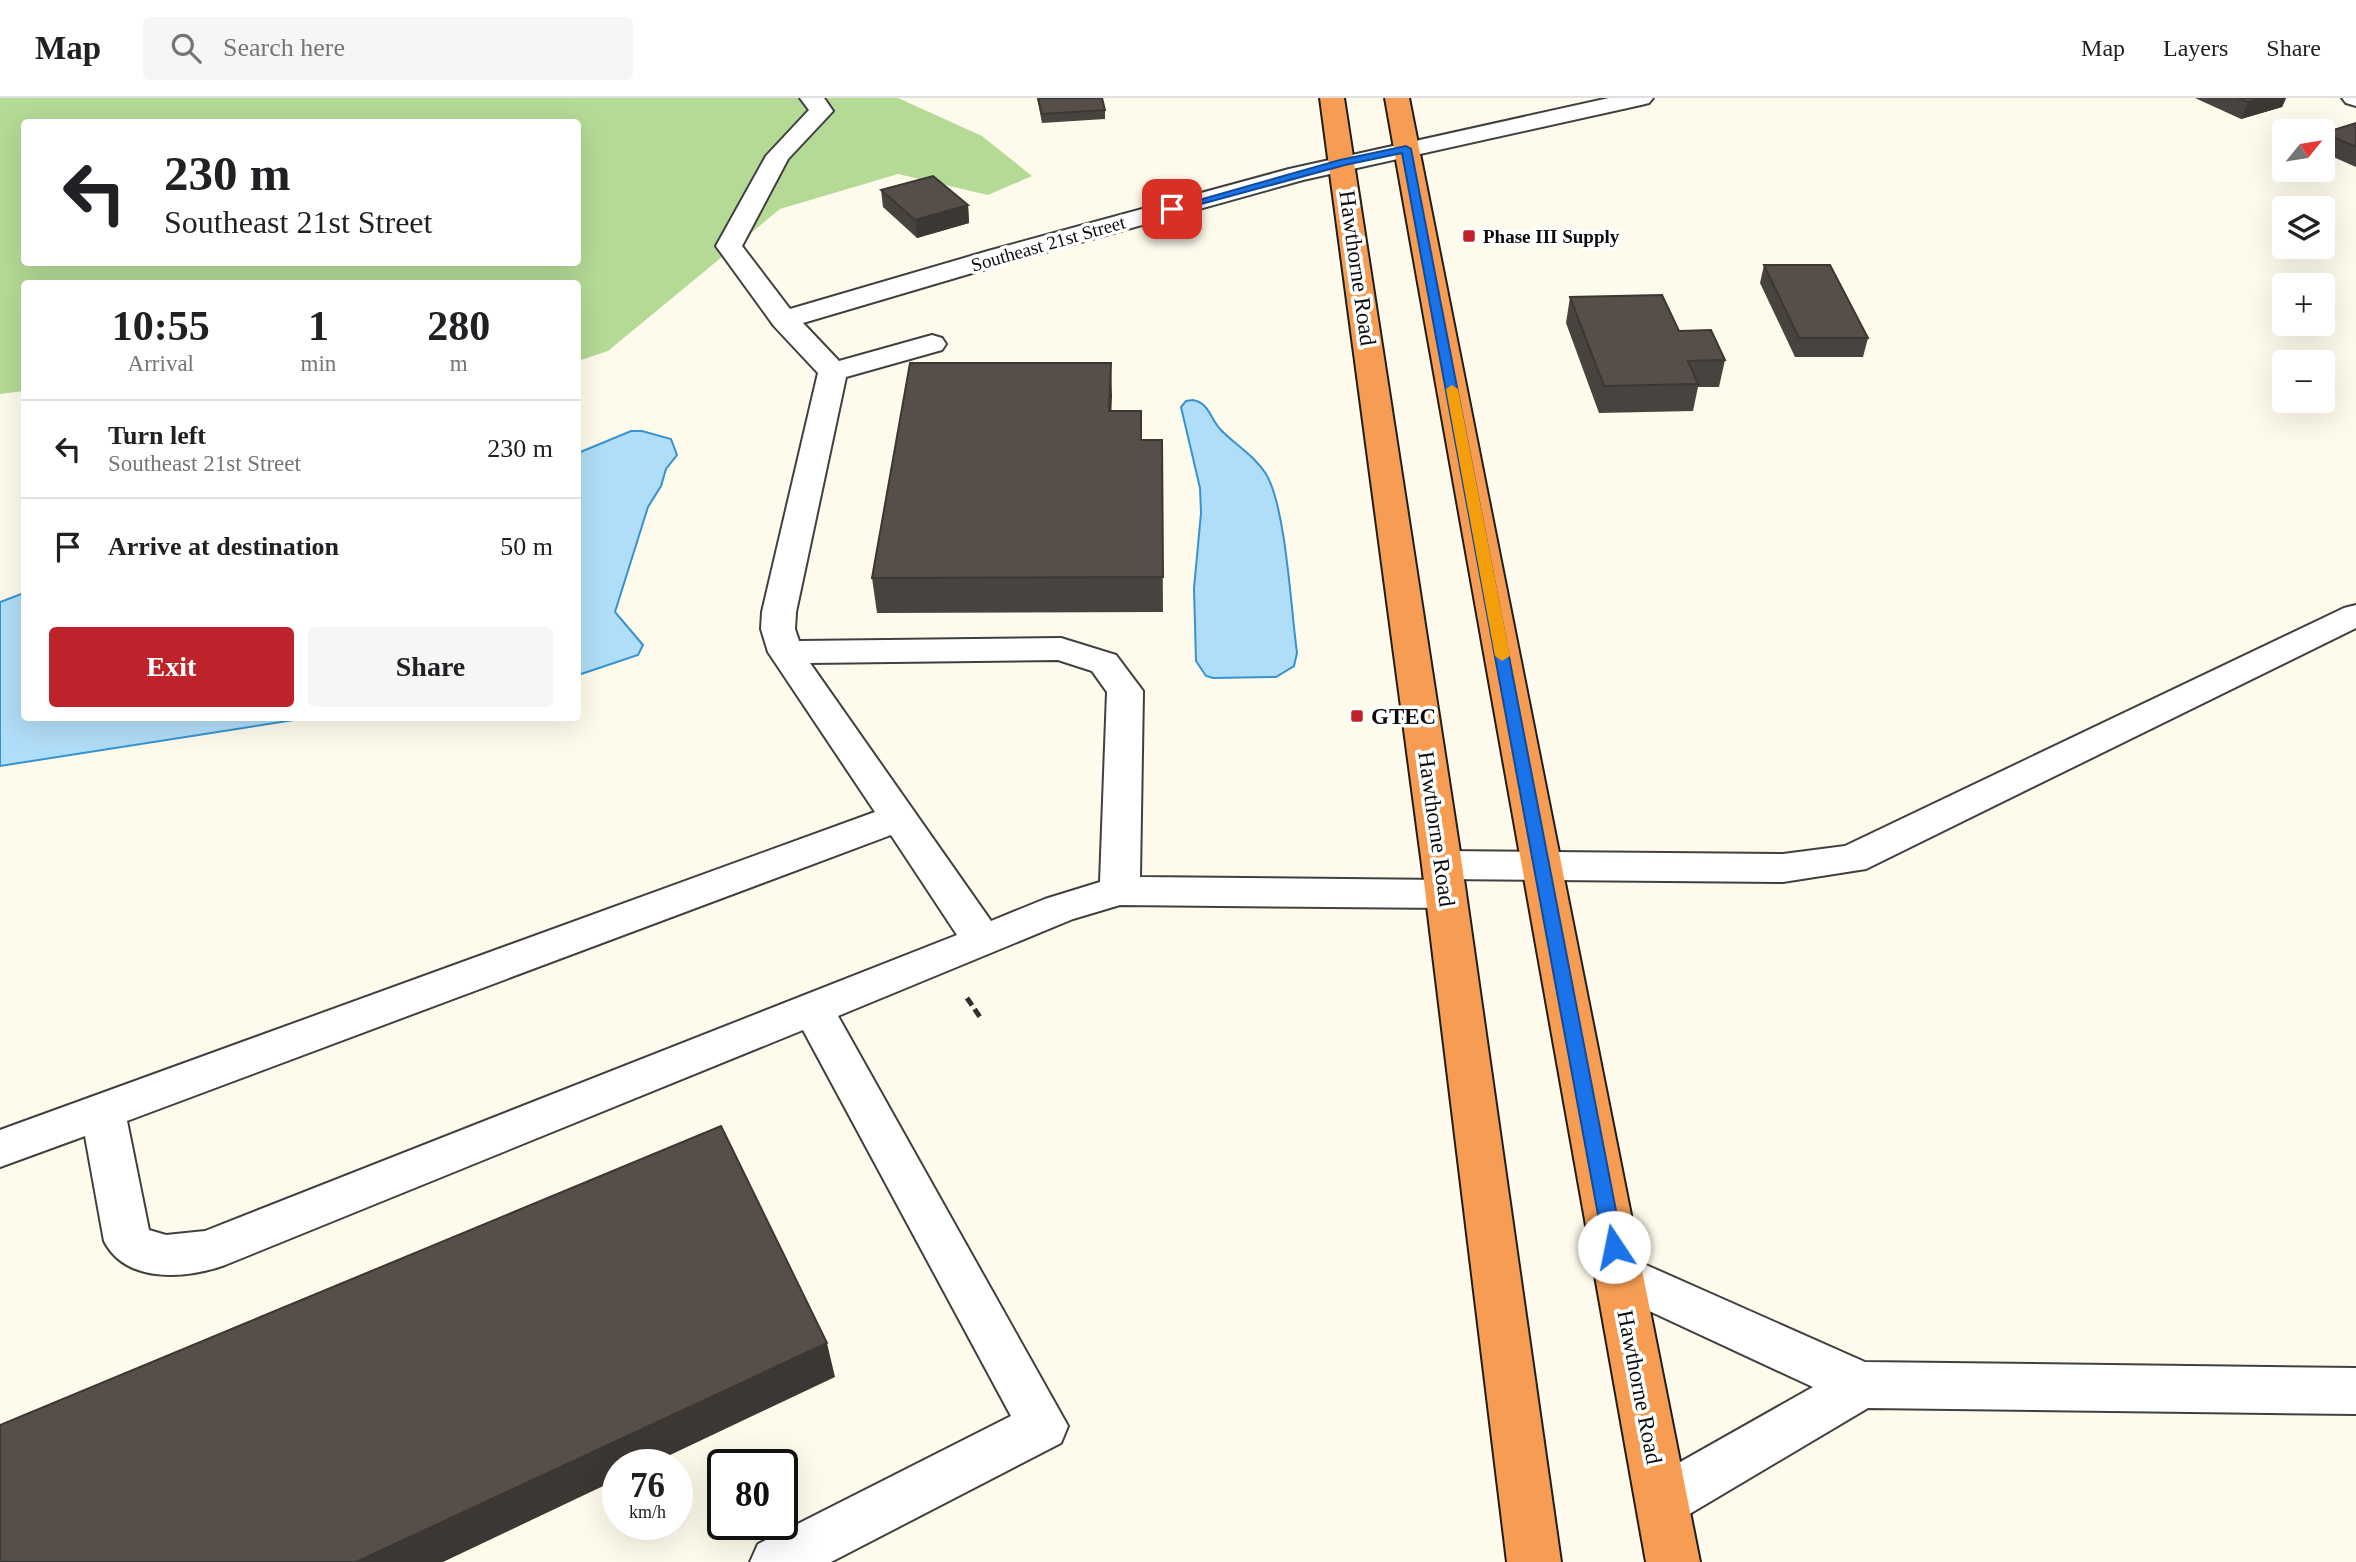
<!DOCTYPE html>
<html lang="en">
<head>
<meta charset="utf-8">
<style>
  body { margin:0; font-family:Georgia,serif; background:#f6f6f6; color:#202124; height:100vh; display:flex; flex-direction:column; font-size:26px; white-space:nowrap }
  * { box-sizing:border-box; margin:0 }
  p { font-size:23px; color:#757577 }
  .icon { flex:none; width:38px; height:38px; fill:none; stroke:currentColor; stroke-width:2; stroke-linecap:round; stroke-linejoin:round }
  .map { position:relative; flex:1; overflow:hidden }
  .sheet { position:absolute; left:21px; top:182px; width:560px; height:441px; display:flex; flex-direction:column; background:#fff; border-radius:7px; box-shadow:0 7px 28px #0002 }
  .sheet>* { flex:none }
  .top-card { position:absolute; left:21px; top:21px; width:560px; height:147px; border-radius:7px; box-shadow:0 7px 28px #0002; background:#fff; color:#202124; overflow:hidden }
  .needle { width:46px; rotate:60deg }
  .controls { position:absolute; left:2272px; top:21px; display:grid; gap:14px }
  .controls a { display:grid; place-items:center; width:63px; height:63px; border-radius:7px; background:#fff; box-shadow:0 7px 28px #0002; font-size:35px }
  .speed { position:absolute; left:602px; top:1351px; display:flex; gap:14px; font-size:35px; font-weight:700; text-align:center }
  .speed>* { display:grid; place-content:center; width:91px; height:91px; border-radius:50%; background:#fff; box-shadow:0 7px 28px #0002; line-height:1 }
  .speed small { font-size:18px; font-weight:400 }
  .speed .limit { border:4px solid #111; border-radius:10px; background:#fff; color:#111 }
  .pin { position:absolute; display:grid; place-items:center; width:60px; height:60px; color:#fff; margin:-30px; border-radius:14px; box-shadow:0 4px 10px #0006 }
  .me { position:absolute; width:77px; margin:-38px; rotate:349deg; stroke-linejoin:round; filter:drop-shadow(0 0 5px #0008) }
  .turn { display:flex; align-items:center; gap:24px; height:147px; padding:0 28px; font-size:32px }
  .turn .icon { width:91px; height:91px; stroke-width:2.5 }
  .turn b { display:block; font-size:49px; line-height:60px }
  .eta { display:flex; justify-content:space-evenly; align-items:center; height:119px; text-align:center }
  .eta b { font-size:42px; font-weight:800; line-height:49px }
  .cta { display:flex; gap:14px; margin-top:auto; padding:14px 28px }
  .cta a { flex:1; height:80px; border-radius:7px; background:#be232b; color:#fff; font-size:28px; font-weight:800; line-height:80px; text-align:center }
  .cta a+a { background:#f6f6f6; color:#202124 }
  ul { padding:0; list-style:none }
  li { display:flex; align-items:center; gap:21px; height:98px; padding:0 28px; border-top:2px solid #e0e0e0 }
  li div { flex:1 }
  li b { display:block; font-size:26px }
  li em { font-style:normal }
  header { display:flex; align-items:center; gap:42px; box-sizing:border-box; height:98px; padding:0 35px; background:#fff; border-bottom:2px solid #e0e0e0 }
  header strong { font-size:33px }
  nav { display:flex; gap:38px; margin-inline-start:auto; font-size:24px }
  .search { width:490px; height:63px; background:#f6f6f6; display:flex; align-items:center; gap:18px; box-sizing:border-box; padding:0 24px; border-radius:7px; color:#757577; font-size:26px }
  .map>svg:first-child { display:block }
  .forest { fill:#b4da95; fill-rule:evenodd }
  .water { fill:#b0ddf7; stroke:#3693cf; stroke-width:2 }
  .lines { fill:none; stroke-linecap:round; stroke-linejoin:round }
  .minor-casing { stroke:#404040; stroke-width:4 }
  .highway-casing { stroke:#1e1e1e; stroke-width:4 }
  .path { stroke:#2f2f2f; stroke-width:5; stroke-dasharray:9 4.5; stroke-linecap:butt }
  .minor { fill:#fff; fill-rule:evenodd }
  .highway { fill:#f69d53; fill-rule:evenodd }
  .wall { fill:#49433f }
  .shaded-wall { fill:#3c3733 }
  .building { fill:#554e49; stroke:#3c3733; stroke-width:2 }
  .route { fill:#1a73e8; stroke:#114b97; stroke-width:2 }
  .slow { fill:#f59e0b }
  .poi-dot { fill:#be232b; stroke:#fff; stroke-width:2.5 }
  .labels { text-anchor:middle; stroke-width:7; stroke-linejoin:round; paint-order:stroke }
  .far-poi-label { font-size:19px; font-weight:bold; fill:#0d0d0d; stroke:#fff; text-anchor:start }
  .far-street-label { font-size:19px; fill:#0d0d0d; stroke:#fff }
  .street-label { font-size:23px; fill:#0d0d0d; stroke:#fff }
  .poi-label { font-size:23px; font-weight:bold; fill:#0d0d0d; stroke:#fff; text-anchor:start }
</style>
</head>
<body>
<header>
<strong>Map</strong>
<div class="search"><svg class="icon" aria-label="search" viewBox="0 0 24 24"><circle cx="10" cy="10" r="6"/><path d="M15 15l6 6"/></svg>Search here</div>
<nav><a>Map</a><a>Layers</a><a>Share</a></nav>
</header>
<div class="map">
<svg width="2356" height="1464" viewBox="0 0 2356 1464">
  <rect width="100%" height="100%" fill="#fffbec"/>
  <!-- forest -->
  <path class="forest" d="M0,0H898L982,38L1032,78L988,97L898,76L780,111L608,253L578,263V186H24V293L0,296ZM24,24H578V164H24Z"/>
  <!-- water -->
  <g class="water">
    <path d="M1193,302C1209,305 1210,320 1220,331C1234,346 1255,358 1266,376C1286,409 1291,512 1297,555L1294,568L1276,579L1213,580L1206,578L1196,563L1194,490L1201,415L1200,390L1181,309L1186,303Z"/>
    <path d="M631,333H642L671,341L677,357L666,371L661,388L648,409L615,514L643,547L638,557L578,577V355Z"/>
    <path d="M24,495V620L300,621L0,668V504Z"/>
  </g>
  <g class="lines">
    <defs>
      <g id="minor">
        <path d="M800,0H824L833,13L788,61L742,148L790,211L988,153L1289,71L1609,0H1653L1649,5L1641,7L1303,82L1006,165L803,225L839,263L932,237L942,240L946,246L942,252L846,279L796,514L795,531L799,543L1061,540L1116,557L1143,593L1140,779L1446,782L1460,786L1466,796L1460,806L1446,810L1120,807L1073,821L838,918L1068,1328L1061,1345L831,1464H750L758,1446L1011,1318L803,932L225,1167C186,1181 126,1186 104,1143L85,1038L0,1069V1032L875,714L768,554L761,531L762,514L818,275L774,228L716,148L766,58L809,12ZM1058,562L1092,573L1107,594L1100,784L1045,801L991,823L810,565ZM891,737L957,837L205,1133L166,1137L149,1132L127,1023Z"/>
        <path d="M2342,0H2356V8L2346,5Z"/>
        <path d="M2356,507V530L1866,771L1783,784L1442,781L1428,777L1422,767L1428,757L1442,753L1783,756L1845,748L2344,510Z"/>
        <path d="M1619,1155L1865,1264L2356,1270V1316L1868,1310L1681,1421L1662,1428L1643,1421L1636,1403L1643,1385L1813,1289L1602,1191L1595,1176L1602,1161Z"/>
      </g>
      <g id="highway">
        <path d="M1320,0H1344L1462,767L1561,1464H1507L1422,767Z"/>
        <path d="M1385,0H1409L1700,1464H1646Z"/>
      </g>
    </defs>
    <!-- minor casing -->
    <use href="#minor" class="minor-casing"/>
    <!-- highway casing -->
    <use href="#highway" class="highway-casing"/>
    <!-- path -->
    <path class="path" d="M967,900L982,922"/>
    <!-- minor -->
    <use href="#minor" class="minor"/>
    <!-- highway -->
    <use href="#highway" class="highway"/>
  </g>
  <!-- wall -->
  <g class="wall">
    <path d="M1037,0L1105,12V21L1042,25Z"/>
    <path d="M2195,0H2286L2282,9L2241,21Z"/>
    <path d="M2356,25V69L2322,54V39L2324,35Z"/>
    <path d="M881,92L968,107L969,125L917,140L883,109Z"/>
    <path d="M1764,167L1868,240L1863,259H1795L1760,185Z"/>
    <path d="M1570,199L1679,233L1725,262L1719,289H1698L1693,313L1599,315L1566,225Z"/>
    <path d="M1111,265V313L1142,342H1162L1163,514L877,515L872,480Z"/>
  </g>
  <!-- shaded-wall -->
  <g class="shaded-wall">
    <path d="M2263,0H2286L2282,9L2241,21L2248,4Z"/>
    <path d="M968,107L969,125L917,140L915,122Z"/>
    <path d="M1111,265L1112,298L1110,347L1109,313Z"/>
    <path d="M827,1245L835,1279L649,1367H618V1381L443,1464H356Z"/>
  </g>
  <!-- building -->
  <g class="building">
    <path d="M1038,0H1102L1105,12L1042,16Z"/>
    <path d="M2238,0H2263L2248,4Z"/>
    <path d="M2356,25V49L2324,35Z"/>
    <path d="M933,78L968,107L915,122L881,92Z"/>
    <path d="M1764,167H1830L1868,240H1799Z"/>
    <path d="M1662,197L1679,233L1711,232L1725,262L1688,263L1698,286L1604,288L1570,199Z"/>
    <path d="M910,265H1111L1109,313H1141V342H1162L1163,479L872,480Z"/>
    <path d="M721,1028L827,1245L356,1464H0V1327Z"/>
  </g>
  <!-- route -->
  <path class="route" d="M1406,48L1411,51L1623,1149L1620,1154L1614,1157L1607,1154L1604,1149L1402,55L1345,67L1172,114L1167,111L1340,62Z"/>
  <!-- slow -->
  <path class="slow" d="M1452,287L1458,291L1510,558L1502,563L1495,558L1446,291Z"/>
  <!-- markers -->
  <g class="poi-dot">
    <rect x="1462" y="131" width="14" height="14" rx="3.5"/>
    <rect x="1350" y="611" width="14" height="14" rx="3.5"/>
  </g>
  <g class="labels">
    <!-- far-poi labels -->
    <g class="far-poi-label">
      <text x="1483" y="145">Phase III Supply</text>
    </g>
    <!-- far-street labels -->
    <g class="far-street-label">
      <text transform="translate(1048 145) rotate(-16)" y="7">Southeast 21st Street</text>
    </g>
    <!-- street labels -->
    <g class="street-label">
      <text transform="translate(1358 170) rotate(82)" y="8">Hawthorne Road</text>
      <text transform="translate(1437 731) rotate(82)" y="8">Hawthorne Road</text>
      <text transform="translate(1640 1289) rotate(79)" y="8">Hawthorne Road</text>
    </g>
    <!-- poi labels -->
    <g class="poi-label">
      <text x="1371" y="626">GTEC</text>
    </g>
  </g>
</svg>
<div class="controls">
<a><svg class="needle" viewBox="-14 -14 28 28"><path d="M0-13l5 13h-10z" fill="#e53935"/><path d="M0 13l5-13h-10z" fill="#757577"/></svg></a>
<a><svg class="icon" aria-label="layers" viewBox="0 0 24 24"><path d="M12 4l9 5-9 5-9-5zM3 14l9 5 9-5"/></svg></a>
<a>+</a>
<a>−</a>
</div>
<div class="speed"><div>76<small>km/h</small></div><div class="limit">80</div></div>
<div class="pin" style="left:1172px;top:111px;background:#d93025"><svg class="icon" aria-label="arrive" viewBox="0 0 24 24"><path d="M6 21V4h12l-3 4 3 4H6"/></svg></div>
<svg class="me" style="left:1614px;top:1149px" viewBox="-20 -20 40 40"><circle r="19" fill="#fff"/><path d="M0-13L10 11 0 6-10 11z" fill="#1a73e8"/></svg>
<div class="top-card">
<div class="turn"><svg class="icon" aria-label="left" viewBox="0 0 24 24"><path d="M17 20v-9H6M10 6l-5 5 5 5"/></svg><div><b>230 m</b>Southeast 21st Street</div></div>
</div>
<section class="sheet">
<div class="eta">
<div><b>10:55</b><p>Arrival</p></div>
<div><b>1</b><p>min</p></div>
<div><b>280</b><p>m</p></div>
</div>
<ul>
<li><svg class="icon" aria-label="left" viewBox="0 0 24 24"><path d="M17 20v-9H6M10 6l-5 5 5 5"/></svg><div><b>Turn left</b><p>Southeast 21st Street</p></div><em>230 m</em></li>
<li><svg class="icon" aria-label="arrive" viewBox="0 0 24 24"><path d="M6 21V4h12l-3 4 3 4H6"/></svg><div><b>Arrive at destination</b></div><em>50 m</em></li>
</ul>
<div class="cta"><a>Exit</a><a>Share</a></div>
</section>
</div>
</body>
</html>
